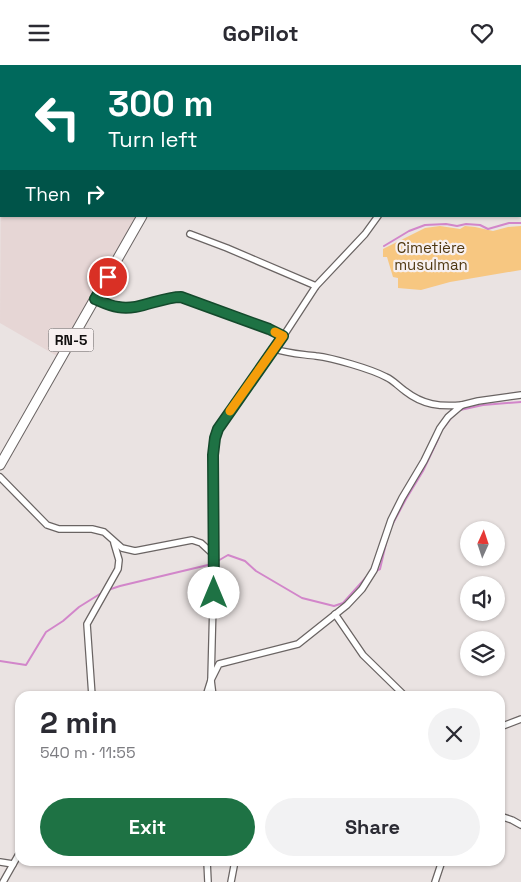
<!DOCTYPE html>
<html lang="en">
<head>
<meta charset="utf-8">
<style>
  body { margin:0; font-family:"Space Grotesk",sans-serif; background:#f2f2f3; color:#2b2b33; height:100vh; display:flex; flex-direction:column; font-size:19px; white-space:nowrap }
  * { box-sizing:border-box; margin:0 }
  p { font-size:16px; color:#7c7c81 }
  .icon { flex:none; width:28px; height:28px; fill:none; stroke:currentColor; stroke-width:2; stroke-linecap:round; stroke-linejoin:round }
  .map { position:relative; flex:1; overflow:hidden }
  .drawer { position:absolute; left:15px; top:626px; width:490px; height:175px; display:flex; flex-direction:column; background:#fff; border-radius:15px; box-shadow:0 1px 4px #0004 }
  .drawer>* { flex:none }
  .banner { position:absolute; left:0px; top:0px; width:521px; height:152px; box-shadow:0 1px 4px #0004; background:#00695c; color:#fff; overflow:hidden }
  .needle { width:32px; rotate:3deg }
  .fabs { position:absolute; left:460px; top:456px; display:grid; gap:10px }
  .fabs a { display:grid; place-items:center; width:45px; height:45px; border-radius:50%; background:#fff; box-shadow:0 1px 4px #0004; font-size:25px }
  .pin { position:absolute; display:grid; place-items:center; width:42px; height:42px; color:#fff; margin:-21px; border:2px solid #fff; border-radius:50%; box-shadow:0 1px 5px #0007 }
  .me { position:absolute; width:55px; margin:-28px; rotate:0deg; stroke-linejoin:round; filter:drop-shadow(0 0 4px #0008) }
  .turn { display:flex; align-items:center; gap:18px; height:105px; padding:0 25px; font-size:22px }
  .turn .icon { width:65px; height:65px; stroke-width:2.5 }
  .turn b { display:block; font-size:35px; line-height:42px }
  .then { display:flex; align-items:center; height:48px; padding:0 25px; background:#0003; gap:10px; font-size:19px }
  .round { display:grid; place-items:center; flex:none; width:52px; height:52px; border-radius:26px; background:#f2f2f3 }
  .summary { display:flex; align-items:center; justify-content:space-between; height:85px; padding:0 25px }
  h1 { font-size:30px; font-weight:600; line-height:38px }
  .button { display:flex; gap:10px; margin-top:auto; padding:10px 25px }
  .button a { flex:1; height:58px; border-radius:30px; background:#1e7244; color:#fff; font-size:20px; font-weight:600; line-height:58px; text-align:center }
  .button a+a { background:#f2f2f3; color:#2b2b33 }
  header { display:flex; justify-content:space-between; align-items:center; height:65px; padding:0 25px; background:#fff; font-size:22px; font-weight:600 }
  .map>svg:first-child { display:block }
  .built { fill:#e6d6d5 }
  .green { fill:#f7c781 }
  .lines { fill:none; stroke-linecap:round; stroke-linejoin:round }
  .stream { stroke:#d286ca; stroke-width:2 }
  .street-casing { stroke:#6a6463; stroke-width:8 }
  .primary-casing { stroke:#6a6463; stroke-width:11 }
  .street { stroke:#fff; stroke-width:5.5 }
  .primary { stroke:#fff; stroke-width:9 }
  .route-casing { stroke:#144a2c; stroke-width:12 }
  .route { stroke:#1e7244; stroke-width:9 }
  .slow { stroke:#f59e0b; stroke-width:9 }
  .labels { text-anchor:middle; stroke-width:4.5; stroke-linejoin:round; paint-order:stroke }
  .shield { fill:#f7f0f0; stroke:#575353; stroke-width:1 }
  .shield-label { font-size:14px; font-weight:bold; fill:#121010 }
  .park-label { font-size:15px; fill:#4f3710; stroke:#f7f0f0 }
</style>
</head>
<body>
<header><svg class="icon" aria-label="menu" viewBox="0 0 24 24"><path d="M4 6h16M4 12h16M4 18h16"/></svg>GoPilot<svg class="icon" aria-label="heart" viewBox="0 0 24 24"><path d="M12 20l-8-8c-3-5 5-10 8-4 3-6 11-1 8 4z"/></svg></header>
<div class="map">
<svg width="521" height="817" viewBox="0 0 521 817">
  <rect width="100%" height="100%" fill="#eae3e2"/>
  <!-- built -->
  <path class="built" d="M1,93V151H138L57,291L0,258Z"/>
  <!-- green -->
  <path class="green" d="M440,161L460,164L465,161L475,162L493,166L508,162L521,161V205L450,217L421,225L398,223V213L393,212L387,192H383V184L425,163Z"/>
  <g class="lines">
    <!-- stream -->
    <g class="stream">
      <path d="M155,1L157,0"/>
      <path d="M0,80L1,79"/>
      <path d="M384,181L409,166L425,160L446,159L457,161L466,159L480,160L488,164L509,158H521"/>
      <path d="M460,345L483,340L521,337"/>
      <path d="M442,365L451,353"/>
      <path d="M391,462L406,434L423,406L439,372"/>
      <path d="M216,497L228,490L245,496L256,506L302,533L334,541L343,538L370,508"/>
      <path d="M376,506L380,504L387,474"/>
      <path d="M108,525L120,521L212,499"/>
      <path d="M0,596L26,600L46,567L63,556L79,542L103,527"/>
    </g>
    <defs>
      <g id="street">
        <path d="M402,0L404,1"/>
        <path d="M487,1L488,0"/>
        <path d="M520,87L521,88"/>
        <path d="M190,169L227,183L316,221"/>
        <path d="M95,234C102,237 110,241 118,242C139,246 160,233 181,232L269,264L283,271"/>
        <path d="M462,340L478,336L521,330"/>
        <path d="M0,412L47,460L59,464H92L104,467L122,483L135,486L192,475L201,478L214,490"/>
        <path d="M335,549L363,590L405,631"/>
        <path d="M92,631L87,559L118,504L119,495L114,478"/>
        <path d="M206,631L211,615L219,599L298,579L347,540L362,524L374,505L391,455L402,433L424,396L440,363L448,352L462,340C440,342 423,340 405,326C398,321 393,315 386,312C371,304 333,293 316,291C302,289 289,289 275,284"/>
        <path d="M213,631L211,615L214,498L213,390L215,373L218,363L260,302L275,284L316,221L365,169L378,151"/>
        <path d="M500,662L521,654"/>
        <path d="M500,751L512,755L521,760"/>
        <path d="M207,796L208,817"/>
        <path d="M0,797L13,799"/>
        <path d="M3,817L20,787"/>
        <path d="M231,817L235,796"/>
        <path d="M435,817L442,796"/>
      </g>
      <g id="primary">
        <path d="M201,1V0"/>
        <path d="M0,400L142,151"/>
      </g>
    </defs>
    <!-- street casing -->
    <use href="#street" class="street-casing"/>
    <!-- primary casing -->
    <use href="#primary" class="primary-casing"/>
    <!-- street -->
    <use href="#street" class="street"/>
    <!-- primary -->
    <use href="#primary" class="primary"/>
  </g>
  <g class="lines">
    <defs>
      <path id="route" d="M108,212L95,234C102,237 110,241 118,242C139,246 160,232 181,232L269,264L283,271L218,364L215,373L213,390L214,528"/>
    </defs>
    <!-- route casing -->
    <use href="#route" class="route-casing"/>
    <!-- route -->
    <use href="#route" class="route"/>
    <!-- slow -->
    <path class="slow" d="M230,346L283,271L275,267"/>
  </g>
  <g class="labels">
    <!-- shield labels -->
    <rect class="shield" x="48.5" y="263.5" width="45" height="23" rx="4"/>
    <g class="shield-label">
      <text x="71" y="280">RN-5</text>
    </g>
    <!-- park labels -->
    <g class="park-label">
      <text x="431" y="188">Cimetière<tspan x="431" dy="17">musulman</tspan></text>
    </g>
  </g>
</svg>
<div class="fabs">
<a><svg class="needle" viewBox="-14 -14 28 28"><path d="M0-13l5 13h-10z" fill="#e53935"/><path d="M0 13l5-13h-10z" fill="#7c7c81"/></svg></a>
<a><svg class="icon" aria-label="sound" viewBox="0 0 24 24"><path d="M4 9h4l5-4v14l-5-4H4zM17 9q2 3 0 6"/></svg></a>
<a><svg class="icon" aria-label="layers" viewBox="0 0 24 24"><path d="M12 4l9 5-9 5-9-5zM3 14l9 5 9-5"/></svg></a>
</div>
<div class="pin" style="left:108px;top:212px;background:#d93025"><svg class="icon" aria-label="arrive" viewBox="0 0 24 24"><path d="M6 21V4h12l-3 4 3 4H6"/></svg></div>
<svg class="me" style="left:214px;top:528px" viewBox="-20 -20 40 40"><circle r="19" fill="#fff"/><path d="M0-13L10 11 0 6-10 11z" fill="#1e7244"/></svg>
<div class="banner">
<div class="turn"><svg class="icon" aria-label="left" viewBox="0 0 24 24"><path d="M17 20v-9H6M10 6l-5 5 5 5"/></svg><div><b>300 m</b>Turn left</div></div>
<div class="then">Then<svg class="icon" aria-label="right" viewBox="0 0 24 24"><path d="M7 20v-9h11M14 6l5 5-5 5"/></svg></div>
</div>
<section class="drawer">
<div class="summary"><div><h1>2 min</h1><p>540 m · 11:55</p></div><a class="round"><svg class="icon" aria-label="close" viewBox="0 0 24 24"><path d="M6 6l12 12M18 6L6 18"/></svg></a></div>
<div class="button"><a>Exit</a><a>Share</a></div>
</section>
</div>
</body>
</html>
